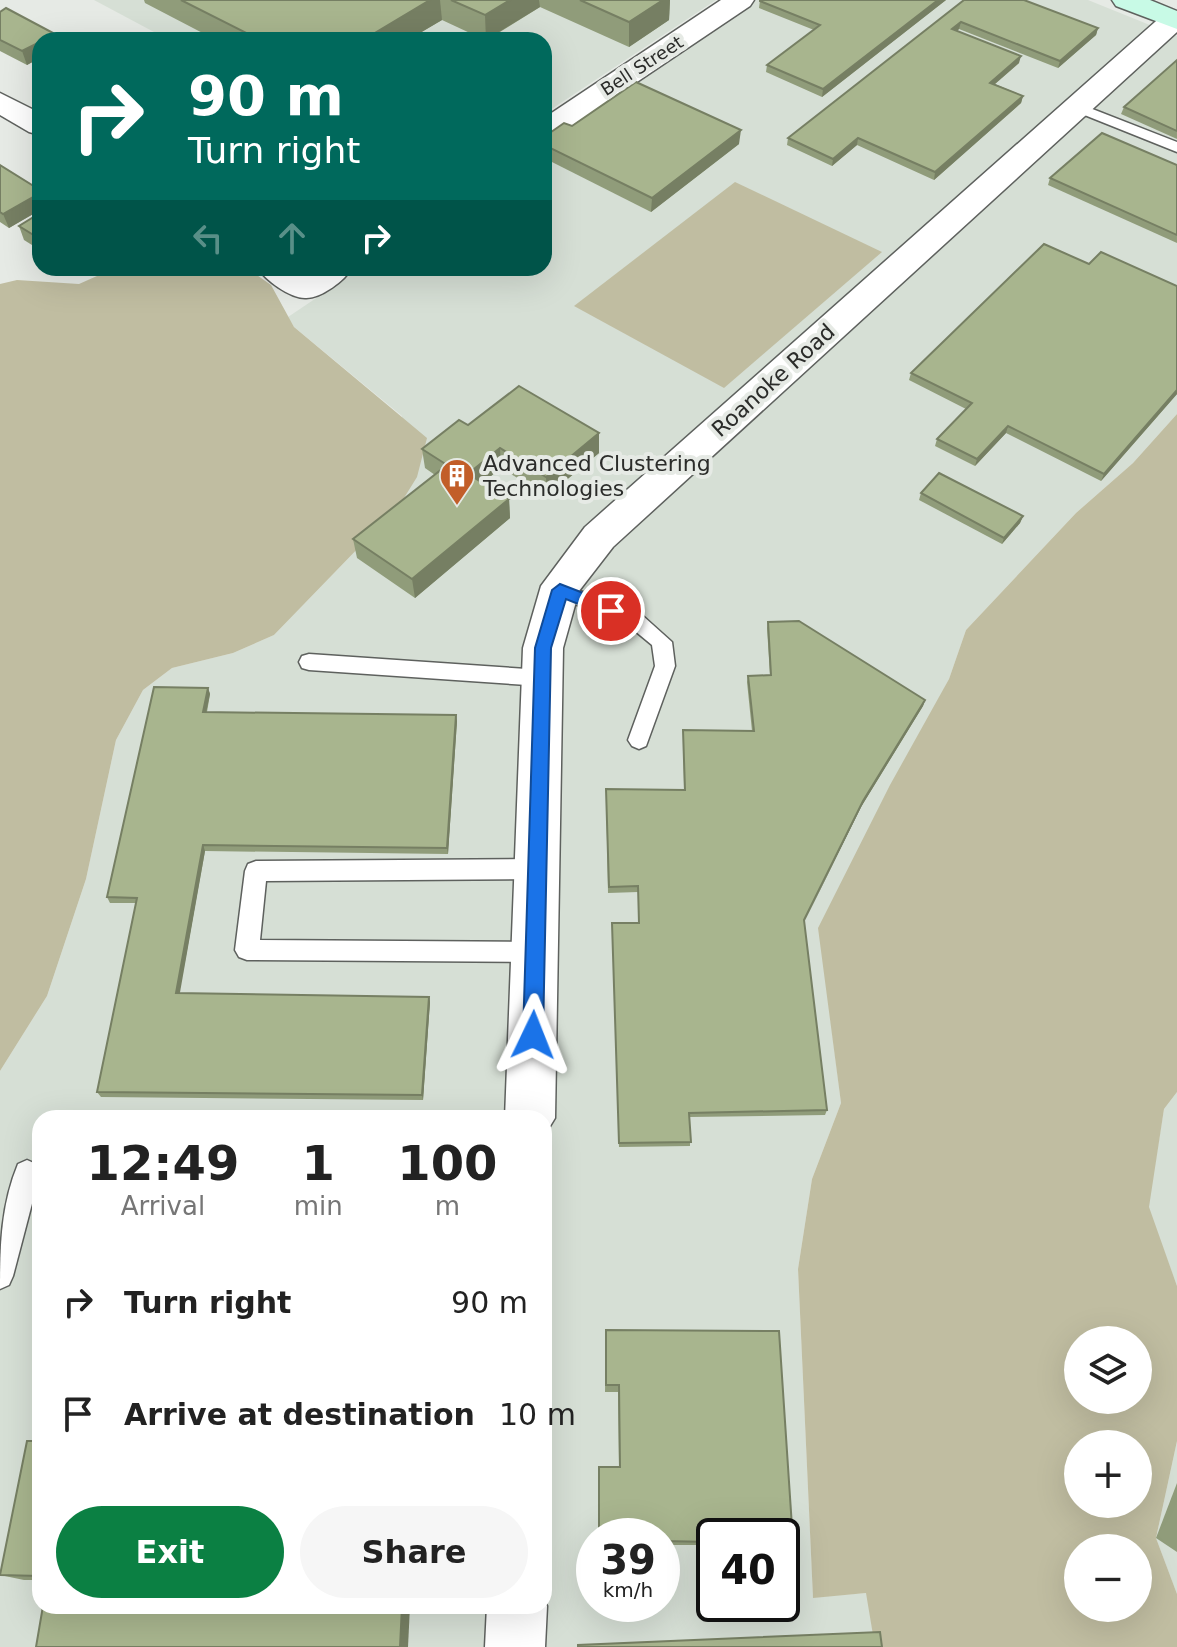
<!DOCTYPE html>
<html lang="en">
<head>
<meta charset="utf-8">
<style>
  body { margin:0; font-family:"DejaVu Sans",sans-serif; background:#f6f6f6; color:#222; height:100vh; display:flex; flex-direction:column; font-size:30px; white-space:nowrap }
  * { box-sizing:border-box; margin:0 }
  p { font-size:26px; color:#767676 }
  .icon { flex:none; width:44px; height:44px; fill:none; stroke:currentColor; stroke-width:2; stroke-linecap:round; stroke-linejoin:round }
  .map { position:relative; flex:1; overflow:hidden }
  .side { position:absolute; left:32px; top:1110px; width:520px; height:504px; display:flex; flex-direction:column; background:#fff; border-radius:24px; box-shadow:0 8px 32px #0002 }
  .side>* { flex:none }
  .top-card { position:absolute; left:32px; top:32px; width:520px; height:244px; border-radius:24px; box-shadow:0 8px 32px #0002; background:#00695c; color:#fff; overflow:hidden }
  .fabs { position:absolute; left:1064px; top:1326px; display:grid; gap:16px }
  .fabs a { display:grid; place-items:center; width:88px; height:88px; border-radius:50%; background:#fff; box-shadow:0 8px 32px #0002; font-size:40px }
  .speed { position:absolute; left:576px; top:1518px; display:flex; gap:16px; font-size:40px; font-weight:700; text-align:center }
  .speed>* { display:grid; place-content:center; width:104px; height:104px; border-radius:50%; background:#fff; box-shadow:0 8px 32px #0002; line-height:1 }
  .speed small { font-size:20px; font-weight:400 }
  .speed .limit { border:4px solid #111; border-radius:12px; background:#fff; color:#111 }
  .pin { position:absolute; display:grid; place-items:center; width:68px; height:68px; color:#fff; margin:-34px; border:4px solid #fff; border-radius:50%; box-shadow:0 2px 8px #0007 }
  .me { position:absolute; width:88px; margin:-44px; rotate:2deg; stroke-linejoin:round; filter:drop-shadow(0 0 6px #0008) }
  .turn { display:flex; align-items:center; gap:28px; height:168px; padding:0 24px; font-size:36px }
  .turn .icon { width:104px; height:104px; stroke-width:2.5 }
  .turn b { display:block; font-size:56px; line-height:68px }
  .lanes { display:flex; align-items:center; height:76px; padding:0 24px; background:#0003; justify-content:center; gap:40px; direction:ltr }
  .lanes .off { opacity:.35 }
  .eta { display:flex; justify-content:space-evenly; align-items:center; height:136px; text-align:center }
  .eta b { font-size:48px; font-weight:700; line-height:56px }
  .button { display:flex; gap:16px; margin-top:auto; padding:16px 24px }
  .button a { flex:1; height:92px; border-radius:48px; background:#0b8043; color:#fff; font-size:32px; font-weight:700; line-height:92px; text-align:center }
  .button a+a { background:#f6f6f6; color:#222 }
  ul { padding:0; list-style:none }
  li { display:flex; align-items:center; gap:24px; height:112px; padding:0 24px }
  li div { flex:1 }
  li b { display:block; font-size:30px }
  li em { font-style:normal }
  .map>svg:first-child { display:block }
  .built { fill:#d6dfd5; fill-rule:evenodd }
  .green { fill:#c0bda1; fill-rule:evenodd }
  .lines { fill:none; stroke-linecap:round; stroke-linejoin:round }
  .service-casing { stroke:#5e615e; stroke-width:3 }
  .minor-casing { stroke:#5e615e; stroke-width:3 }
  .tertiary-casing { stroke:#5e615e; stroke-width:3 }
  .secondary-casing { stroke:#5e615e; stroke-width:3 }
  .service { fill:#fff; fill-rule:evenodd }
  .minor { fill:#fff; fill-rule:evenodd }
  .tertiary { fill:#fff; fill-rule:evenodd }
  .secondary { fill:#c8fae6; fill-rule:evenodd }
  .wall { fill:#909c7a }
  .shaded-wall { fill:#767f63 }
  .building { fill:#a8b58e; stroke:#767f63; stroke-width:2 }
  .route { fill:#1a73e8; stroke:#114b97; stroke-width:2 }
  .labels { text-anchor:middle; stroke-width:8; stroke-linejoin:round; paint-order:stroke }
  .far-street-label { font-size:18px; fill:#2b2c2a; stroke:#e6eae5 }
  .street-label { font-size:22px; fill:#2b2c2a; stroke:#e6eae5 }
  .poi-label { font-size:22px; fill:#2b2c2a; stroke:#e6eae5; text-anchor:start }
</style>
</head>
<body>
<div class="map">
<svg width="1177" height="1647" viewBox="0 0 1177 1647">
  <rect width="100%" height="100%" fill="#e6eae5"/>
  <!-- built -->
  <g class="built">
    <path d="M94,0H716L544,114V40H169Z"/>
    <path d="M757,0H1088L1177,36V414L1133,463L1076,513L966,630L949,679L819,928L841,1103L812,1179L798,1269L813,1597L867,1593L875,1647H0V1071L47,996L86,879L116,740L143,690L172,668L233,653L274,635L399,506L402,416L294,327L288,317L361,268H544V144ZM40,1118H544V1606H40ZM594,1536H662V1604H594ZM714,1536H782V1604H714Z"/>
    <path d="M1177,1092V1286L1148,1207L1164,1109Z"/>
    <path d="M1177,1441V1594L1156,1538Z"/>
  </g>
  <!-- green -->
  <g class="green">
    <path d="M735,182L882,252L724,388L574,306Z"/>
    <path d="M115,268H247L271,285L294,327L427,438L417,477L399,506L274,635L233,653L172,668L143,690L116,740L86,879L47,996L0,1071V284L17,280L79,284Z"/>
    <path d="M1177,414V1092L1164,1109L1149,1207L1177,1286V1441L1156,1538L1177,1594V1647H875L866,1593L813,1598L798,1269L812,1179L841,1103L818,928L890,785L949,679L966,630L1076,513L1133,463ZM1078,1340H1138V1400H1078ZM1078,1444H1138V1504H1078ZM1078,1548H1138V1608H1078Z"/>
  </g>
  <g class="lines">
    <defs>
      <g id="service">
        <path d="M1077,103L1177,142V152L1072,110V104Z"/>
        <path d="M560,583L643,616L672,642L675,666L646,746L639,749L632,746L628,740L655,666L652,645L629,626L553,595L550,590L553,585Z"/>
        <path d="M309,654L542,670L549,672L552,678L549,684L542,686L309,670L302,668L299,662L302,656Z"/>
        <path d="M537,859L545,862L548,869L545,876L537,879L266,881L260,940L535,942L543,945L547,952L543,959L535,962L247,960L239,957L235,950L245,871L248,864L256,861Z"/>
        <path d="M27,1160L36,1164L40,1173L13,1276L9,1285L0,1289C0,1246 1,1205 18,1164Z"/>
      </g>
      <g id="minor">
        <path d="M721,0H754L750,6L555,137L544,140V118Z"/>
        <path d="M0,93L40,113V135L29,132L0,115Z"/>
        <path d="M258,268H298L306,273L313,268H352C345,280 321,299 305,298C290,298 265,280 258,268Z"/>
      </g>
      <g id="tertiary">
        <path d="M1177,12V32L613,547L579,591L563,648L555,1118L544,1136V1118H505L523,648L541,586L585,527L1164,14Z"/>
        <path d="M544,1599L547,1606L545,1647H485L487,1606H544Z"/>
      </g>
      <path id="secondary" d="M1112,0H1150L1177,11V29L1116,6Z"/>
    </defs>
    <!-- service casing -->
    <use href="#service" class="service-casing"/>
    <!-- minor casing -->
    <use href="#minor" class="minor-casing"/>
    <!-- tertiary casing -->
    <use href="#tertiary" class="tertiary-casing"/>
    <!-- secondary casing -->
    <use href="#secondary" class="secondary-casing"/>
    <!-- service -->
    <use href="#service" class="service"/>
    <!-- minor -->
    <use href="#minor" class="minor"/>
    <!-- tertiary -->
    <use href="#tertiary" class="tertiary"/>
    <!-- secondary -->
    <use href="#secondary" class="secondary"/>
  </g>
  <!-- wall -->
  <g class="wall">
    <path d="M144,0H670L669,20L629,47L540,7L487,40H485L442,20L408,40H216L145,3Z"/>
    <path d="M760,0H946L822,97L766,72L767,65L814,30L759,8Z"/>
    <path d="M964,0L1098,28L1096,35L1058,68L959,29L957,31L1019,63L995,84L1023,96L1021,103L934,180L857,145L832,166L787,145L788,138Z"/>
    <path d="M0,12L40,40V72L36,60L27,65L0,51Z"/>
    <path d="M1177,60V139L1121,114L1124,107Z"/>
    <path d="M572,126L739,144L651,212L544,158V137Z"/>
    <path d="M0,165L40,190V210L9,228L0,222Z"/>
    <path d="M1177,165V243L1048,185L1050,178Z"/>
    <path d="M40,213V250L24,240L19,226Z"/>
    <path d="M1089,264L1177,286V394L1101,481L1006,433L975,466L935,446L937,439L966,409L909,380L911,373Z"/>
    <path d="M69,268H88L79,274Z"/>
    <path d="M468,425L599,453L547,496L501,468L482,483L509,499L510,518L415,598L357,558L353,539L435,475L425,468L422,449Z"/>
    <path d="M921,493L1023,516L1020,523L1002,544L919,500Z"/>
    <path d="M768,622L925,700L923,706L861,807L804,922L827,1110L825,1115L690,1117V1146L619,1147L612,923H639L638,892L608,893L606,789L684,790L683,730L752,731L747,682L748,676L770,675L767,628Z"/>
    <path d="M208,688L210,694L207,712L456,715L457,721L448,854L205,851L179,994L429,997L430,1002L423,1100L101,1097L97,1092L136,903H110L107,897Z"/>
    <path d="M606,1330L793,1542L788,1546H782V1536H714V1545H662V1536L619,1467L618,1392H605Z"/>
    <path d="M40,1441V1580H24L0,1575Z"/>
    <path d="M1177,1483V1552L1156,1538Z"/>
  </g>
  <!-- shaded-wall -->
  <g class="shaded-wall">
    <path d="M430,0H440L442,20L408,40H363Z"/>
    <path d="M510,0H539L540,7L486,40L485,15Z"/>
    <path d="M663,0H670L669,20L629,47V22Z"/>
    <path d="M938,0H946L822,97L823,89Z"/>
    <path d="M961,22L959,29L951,36L952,29Z"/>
    <path d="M1098,28L1096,35L1058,68L1060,61Z"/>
    <path d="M55,34L57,40H43Z"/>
    <path d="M40,42V58L35,59L36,60L27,65L22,51Z"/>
    <path d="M1021,56L1019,63L988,90L990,83Z"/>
    <path d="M1023,96L1021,103L934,180L935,172Z"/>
    <path d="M741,130L739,144L651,212L652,198Z"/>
    <path d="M858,138L857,145L832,166L833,159Z"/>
    <path d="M40,193V210L9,228L3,214Z"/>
    <path d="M77,268H88L79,274Z"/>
    <path d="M1177,390V394L1101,481L1104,474Z"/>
    <path d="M1008,426L1006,433L975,466L977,459Z"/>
    <path d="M599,433V453L547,496L546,477Z"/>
    <path d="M500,448L501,468L470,493L468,474Z"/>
    <path d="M509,499L510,518L415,598L412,579Z"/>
    <path d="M1023,516L1020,523L1002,544L1004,538Z"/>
    <path d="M208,688L210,694L205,718L203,712Z"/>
    <path d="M925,700L923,706L861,807L803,925L863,801Z"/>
    <path d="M456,715L457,721L448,854L447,848Z"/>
    <path d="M203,845L205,851L179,998L176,993Z"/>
    <path d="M429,997L430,1002L423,1100L422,1095Z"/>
    <path d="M402,1606H410L408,1647H400Z"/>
  </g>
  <!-- building -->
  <g class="building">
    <path d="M181,0H430L363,40H260Z"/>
    <path d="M451,0H510L485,15Z"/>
    <path d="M580,0H663L629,22Z"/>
    <path d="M760,0H938L823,89L767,65L820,25L760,1Z"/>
    <path d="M964,0H1024L1098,28L1060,61L961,22L952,29L1021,56L990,83L1023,96L935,172L858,138L833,159L788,138Z"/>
    <path d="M6,8L55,34L43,40H40V42L22,51L0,40V12Z"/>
    <path d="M1177,60V131L1124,107Z"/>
    <path d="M636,82L741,130L652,198L544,145V137L564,123L572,126Z"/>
    <path d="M1102,133L1177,165V235L1050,178Z"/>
    <path d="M0,165L40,190V193L3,214L0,212Z"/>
    <path d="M40,213V239L19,226Z"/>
    <path d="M1044,244L1089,264L1101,252L1177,286V390L1104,474L1008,426L977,459L937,439L972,403L911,373Z"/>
    <path d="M519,386L599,433L546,477L500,448L468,474L509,499L412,579L353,539L447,465L422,449L459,420L468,425Z"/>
    <path d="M939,473L1023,516L1004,538L921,493Z"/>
    <path d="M799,621L925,700L863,801L804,920L827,1110L689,1113L691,1142L619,1143L612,923H639L638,886L609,887L606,789L685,790L683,730L754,731L748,676L771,675L768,622Z"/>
    <path d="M154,687L208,688L203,712L456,715L447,848L203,845L176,993L429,997L422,1095L97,1092L137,898L107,897Z"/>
    <path d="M249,1115H310L309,1118H248Z"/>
    <path d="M606,1330L779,1331L793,1542H782V1536H714V1542L662,1541V1536H599V1467H620L619,1385H606Z"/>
    <path d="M27,1441H40V1576L0,1575Z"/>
    <path d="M43,1606H402L400,1647H36Z"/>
    <path d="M880,1632L882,1647H578V1645Z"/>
  </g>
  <!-- route -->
  <path class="route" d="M560,584L617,606L619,611L611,617L566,599L551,648L543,1035L540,1042L533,1044L526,1042L523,1035L535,648L552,590Z"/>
  <!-- icons -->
  <defs>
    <symbol id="building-pin" viewBox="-11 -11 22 30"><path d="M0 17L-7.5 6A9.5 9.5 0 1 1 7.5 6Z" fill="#c25e29" stroke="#e6eae5"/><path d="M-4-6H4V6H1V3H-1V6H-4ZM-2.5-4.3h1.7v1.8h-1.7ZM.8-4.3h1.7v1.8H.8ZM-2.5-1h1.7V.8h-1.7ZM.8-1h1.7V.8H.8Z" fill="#fff"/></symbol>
  </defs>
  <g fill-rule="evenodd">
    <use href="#building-pin" x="437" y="456" width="40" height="54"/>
  </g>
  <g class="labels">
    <!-- far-street labels -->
    <g class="far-street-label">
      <text transform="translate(642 66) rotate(-33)" y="6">Bell Street</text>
    </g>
    <!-- street labels -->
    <g class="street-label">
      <text transform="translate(773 380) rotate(-42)" y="8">Roanoke Road</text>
    </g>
    <!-- poi labels -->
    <g class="poi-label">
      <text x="483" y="471">Advanced Clustering<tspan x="483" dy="25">Technologies</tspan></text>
    </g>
  </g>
</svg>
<div class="fabs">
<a><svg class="icon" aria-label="layers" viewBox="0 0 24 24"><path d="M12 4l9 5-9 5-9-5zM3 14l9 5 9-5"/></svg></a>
<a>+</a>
<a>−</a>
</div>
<div class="speed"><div>39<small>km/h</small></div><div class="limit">40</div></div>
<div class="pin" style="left:611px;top:611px;background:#d93025"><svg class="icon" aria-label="arrive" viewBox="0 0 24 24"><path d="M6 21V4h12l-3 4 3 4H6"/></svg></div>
<svg class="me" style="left:533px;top:1035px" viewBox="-20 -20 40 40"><path d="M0-17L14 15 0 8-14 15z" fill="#1a73e8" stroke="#fff" stroke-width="4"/></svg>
<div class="top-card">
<div class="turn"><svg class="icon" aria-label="right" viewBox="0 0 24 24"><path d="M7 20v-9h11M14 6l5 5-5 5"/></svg><div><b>90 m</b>Turn right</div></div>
<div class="lanes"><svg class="icon off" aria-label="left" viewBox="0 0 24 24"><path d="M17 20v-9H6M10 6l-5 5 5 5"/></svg><svg class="icon off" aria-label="ahead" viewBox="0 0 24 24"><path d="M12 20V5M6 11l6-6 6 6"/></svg><svg class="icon" aria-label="right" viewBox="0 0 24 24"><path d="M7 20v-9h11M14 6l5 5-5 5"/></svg></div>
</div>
<section class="side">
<div class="eta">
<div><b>12:49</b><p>Arrival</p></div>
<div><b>1</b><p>min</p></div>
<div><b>100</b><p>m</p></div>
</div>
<ul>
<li><svg class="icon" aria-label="right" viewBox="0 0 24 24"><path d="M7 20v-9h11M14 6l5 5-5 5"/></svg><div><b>Turn right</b></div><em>90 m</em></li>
<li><svg class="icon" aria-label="arrive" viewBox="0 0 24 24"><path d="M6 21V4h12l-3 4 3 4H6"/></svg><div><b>Arrive at destination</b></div><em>10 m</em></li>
</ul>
<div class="button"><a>Exit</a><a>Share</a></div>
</section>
</div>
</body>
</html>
